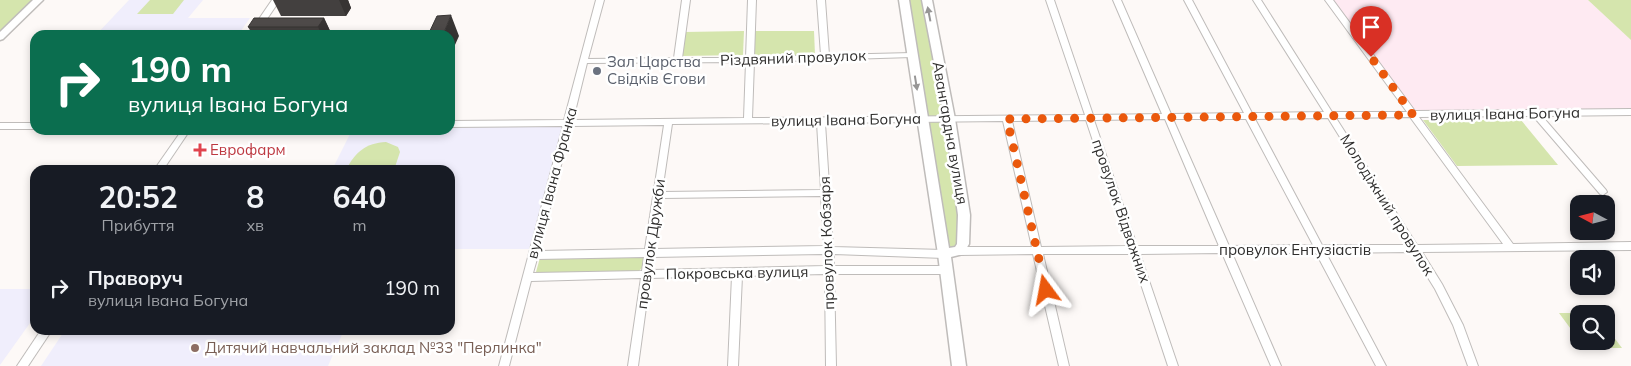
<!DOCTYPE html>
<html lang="uk">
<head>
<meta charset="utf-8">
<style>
  body { margin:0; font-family:Mulish,sans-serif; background:#20242c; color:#f1f3f6; height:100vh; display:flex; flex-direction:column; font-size:19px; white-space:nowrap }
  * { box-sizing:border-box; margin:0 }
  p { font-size:16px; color:#9ea1a6 }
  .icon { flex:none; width:28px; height:28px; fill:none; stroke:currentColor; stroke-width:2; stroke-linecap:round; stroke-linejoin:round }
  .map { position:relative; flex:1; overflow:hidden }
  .drawer { position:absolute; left:30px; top:165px; width:425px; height:170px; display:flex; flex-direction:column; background:#171b24; border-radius:15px; box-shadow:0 2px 8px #0003 }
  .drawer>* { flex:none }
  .top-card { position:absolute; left:30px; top:30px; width:425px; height:105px; border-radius:15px; box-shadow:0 2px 8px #0003; background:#0b6e4f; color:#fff; overflow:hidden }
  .needle { width:32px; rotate:277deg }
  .tools { position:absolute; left:1570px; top:195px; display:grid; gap:10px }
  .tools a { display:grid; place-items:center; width:45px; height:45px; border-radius:10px; background:#171b24; box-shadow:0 2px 8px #0003; font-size:25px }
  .pin { position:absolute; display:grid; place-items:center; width:42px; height:42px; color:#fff; margin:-51px -21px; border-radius:50% 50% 50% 0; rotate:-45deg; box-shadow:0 0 5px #0007 }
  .pin .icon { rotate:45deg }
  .me { position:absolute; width:55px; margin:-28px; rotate:347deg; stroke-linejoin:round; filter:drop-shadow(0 0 4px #0008) }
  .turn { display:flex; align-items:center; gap:18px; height:105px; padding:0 15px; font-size:22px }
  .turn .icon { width:65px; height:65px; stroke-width:2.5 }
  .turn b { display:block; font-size:35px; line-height:42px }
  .eta { display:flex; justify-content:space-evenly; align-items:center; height:85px; text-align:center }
  .eta b { font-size:30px; font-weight:700; line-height:35px }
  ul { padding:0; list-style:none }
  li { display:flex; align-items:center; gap:15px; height:75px; padding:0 15px }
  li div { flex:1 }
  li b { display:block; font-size:19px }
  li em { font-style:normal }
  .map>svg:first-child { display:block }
  .industrial { fill:#feeaf2 }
  .education { fill:#f0eefc }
  .green { fill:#d5e5ad }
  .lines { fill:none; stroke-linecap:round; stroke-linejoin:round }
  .minor-casing { stroke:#bfbcba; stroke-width:2 }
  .tertiary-casing { stroke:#bfbcba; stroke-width:3 }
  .minor { fill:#fff; fill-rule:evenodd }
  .tertiary { fill:#fff; fill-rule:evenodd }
  .wall { fill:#43403f }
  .shaded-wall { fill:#373433 }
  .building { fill:#4e4a49; stroke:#373433 }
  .oneway { fill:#979696 }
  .route { stroke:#ea580c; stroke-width:9; stroke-dasharray:0 16.2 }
  .worship-dot { fill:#6b7280; stroke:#fff; stroke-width:2 }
  .health-dot { fill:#e0444e; stroke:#fff; stroke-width:2 }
  .education-dot { fill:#8d6e63; stroke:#fff; stroke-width:2 }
  .labels { text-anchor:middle; stroke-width:5; stroke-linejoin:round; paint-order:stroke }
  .street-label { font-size:15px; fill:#2f2e2d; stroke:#fff }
  .worship-label { font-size:15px; fill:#5b616d; stroke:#fff; text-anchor:start }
  .health-label { font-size:15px; fill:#be3a42; stroke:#fff; text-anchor:start }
  .education-label { font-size:15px; fill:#785e54; stroke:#fff; text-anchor:start }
</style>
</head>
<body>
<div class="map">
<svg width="1631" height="366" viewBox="0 0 1631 366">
  <rect width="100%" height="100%" fill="#fdf9f7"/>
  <!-- industrial -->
  <path class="industrial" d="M1329,0H1588L1631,40V112L1413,115Z"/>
  <!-- education -->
  <g class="education">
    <path d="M129,0H203L188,18H250L238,35H96Z"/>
    <path d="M568,123L531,249H450V170H332L352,130H450V124Z"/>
    <path d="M0,289H35V316L0,365Z"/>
    <path d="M65,330H344L328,366H41Z"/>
  </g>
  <!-- green -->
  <g class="green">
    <path d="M0,0H35L0,34Z"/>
    <path d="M150,0H184L173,14H137Z"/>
    <path d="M904,0H927L950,119L963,244L944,254Z"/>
    <path d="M1588,0H1631V40Z"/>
    <path d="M744,31L743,55L681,56L684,32Z"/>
    <path d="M753,31H814L815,55L751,56Z"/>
    <path d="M1423,120H1521L1558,165L1457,166Z"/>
    <path d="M386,142L398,147L400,152L394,170H346C355,152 366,143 386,142Z"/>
    <path d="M644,252L642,268L638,272L537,274L536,272L541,254Z"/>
    <path d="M1559,313H1595L1596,314H1579V340Z"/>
    <path d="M1606,327L1622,348H1585L1580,341H1606Z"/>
  </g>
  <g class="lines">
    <defs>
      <g id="minor">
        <path d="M272,0H280L256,35H248Z"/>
        <path d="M596,0H604L588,59L674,58L682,0H690L682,58H746L748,0H756L754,57L821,55L817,0H825L829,55L912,53L916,55L912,57L754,62L752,118L1085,115L1046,0H1054L1093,115L1162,114L1113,0H1121L1171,114L1244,113L1184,0H1192L1252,113L1324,112L1253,0H1261L1332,112H1407L1325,0H1333L1415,111L1631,109V115L1542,116L1606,190L1607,192L1603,195L1600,194L1533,116L1419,117L1513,244L1631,242V250L1422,252L1442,284L1463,325L1478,366H1468L1453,325L1435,289L1412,252L1326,253L1386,366H1376L1316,253H1232L1281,366H1271L1222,253L1140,254L1178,366H1168L1131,254H1043L1069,366H1059L1033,254L959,255L956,254L954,251L956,248L959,247H1032L1003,121L825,123L833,247L944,250L947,251L949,254L947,257L944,258L834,254V266H946L949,267L951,270L949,273L946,274H834L836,366H826L825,274L742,276L738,366H728L732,276L650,278L638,366H628L641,278L531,281L509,366H499L563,126L450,127V121L564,120ZM746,62L744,118L573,120L587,63ZM1410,117L1503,244L1417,245L1336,118ZM1328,118L1407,245H1322L1255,119ZM1165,119L1219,246H1137L1094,120ZM1173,119H1246L1313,245L1229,246ZM1086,120L1128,246L1041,247L1012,121ZM817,123L821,190L662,192L672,124ZM664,125L645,249L539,251L571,126ZM821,196L824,246L654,249L662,198ZM824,254L825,266L652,270L653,257ZM644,257L642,271L533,273L537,259Z"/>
        <rect x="0" y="123" width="35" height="6"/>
        <path d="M182,130H190L163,170H154Z"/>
        <path d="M41,330H52L28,366H17Z"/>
      </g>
      <g id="tertiary">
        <path d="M33,0H43L3,39L0,40V32Z"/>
        <path d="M899,0H909L949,248L955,247L957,244L958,215L945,119L922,0H932L955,119L970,215L969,244L963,254L951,257L966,366H952L938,254Z"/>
      </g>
    </defs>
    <!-- minor casing -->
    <use href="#minor" class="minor-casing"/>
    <!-- tertiary casing -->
    <use href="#tertiary" class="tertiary-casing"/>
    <!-- minor -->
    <use href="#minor" class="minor"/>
    <!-- tertiary -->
    <use href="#tertiary" class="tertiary"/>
  </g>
  <!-- wall -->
  <g class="wall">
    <path d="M273,0H348L351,8L346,16H281Z"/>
    <path d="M324,18L332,35H253L248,27Z"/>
  </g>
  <!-- shaded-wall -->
  <g class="shaded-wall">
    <path d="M339,0H348L351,8L346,16Z"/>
    <path d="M451,15L459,36L450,56V35H443Z"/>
    <path d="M324,18L332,35H322L318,27Z"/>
  </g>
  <!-- building -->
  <g class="building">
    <path d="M451,15L443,35H428L437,16Z"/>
    <path d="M254,18H324L318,27H248Z"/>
  </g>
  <!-- one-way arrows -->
  <defs><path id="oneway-solid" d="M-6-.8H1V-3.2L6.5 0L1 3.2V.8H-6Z" transform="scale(1.25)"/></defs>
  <g class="oneway">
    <use href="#oneway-solid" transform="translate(929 14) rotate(-101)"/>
    <use href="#oneway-solid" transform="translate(916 83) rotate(81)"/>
  </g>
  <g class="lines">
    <!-- route -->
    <path class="route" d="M1046,290L1007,119L1413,115L1371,57"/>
  </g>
  <!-- markers -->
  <circle class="worship-dot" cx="597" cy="71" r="5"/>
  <path class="health-dot" d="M197.5 142.5h5v5h5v5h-5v5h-5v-5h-5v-5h5z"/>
  <circle class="education-dot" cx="195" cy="348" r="5"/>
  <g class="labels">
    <!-- street labels -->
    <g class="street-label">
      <text transform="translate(793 58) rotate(-2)" y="5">Різдвяний провулок</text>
      <text transform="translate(1505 114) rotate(-1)" y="5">вулиця Івана Богуна</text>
      <text transform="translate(846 120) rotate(-1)" y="5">вулиця Івана Богуна</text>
      <text transform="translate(950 133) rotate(80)" y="5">Авангардна вулиця</text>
      <text transform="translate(552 183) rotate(-75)" y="5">вулиця Івана Франка</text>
      <text transform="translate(1387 205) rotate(58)" y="5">Молодіжний провулок</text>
      <text transform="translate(1121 211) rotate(71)" y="5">провулок Відважних</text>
      <text transform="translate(827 243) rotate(-92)" y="5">провулок Кобзаря</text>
      <text transform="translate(651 244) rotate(-82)" y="5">провулок Дружби</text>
      <text x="1295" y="255">провулок Ентузіастів</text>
      <text transform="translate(737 273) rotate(-1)" y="5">Покровська вулиця</text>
    </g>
    <!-- worship labels -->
    <g class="worship-label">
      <text x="607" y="67">Зал Царства<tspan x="607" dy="17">Свідків Єгови</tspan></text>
    </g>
    <!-- health labels -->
    <g class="health-label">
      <text x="210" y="155">Еврофарм</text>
    </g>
    <!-- education labels -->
    <g class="education-label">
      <text x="205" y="353">Дитячий навчальний заклад №33 "Перлинка"</text>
    </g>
  </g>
</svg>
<div class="tools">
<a><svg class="needle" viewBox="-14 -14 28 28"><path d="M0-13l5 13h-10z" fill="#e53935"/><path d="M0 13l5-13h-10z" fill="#9ea1a6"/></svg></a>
<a><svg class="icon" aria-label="sound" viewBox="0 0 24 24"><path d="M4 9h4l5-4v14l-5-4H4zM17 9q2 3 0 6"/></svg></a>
<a><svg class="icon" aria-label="search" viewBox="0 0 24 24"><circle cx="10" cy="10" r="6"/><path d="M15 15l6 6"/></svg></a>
</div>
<div class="pin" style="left:1371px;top:57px;background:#d93025"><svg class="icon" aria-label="arrive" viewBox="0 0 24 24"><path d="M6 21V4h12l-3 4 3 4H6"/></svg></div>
<svg class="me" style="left:1046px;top:290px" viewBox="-20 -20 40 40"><path d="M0-17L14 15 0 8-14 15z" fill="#ea580c" stroke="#fff" stroke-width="4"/></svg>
<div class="top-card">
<div class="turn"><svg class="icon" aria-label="right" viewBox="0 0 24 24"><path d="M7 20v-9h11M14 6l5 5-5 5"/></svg><div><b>190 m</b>вулиця Івана Богуна</div></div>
</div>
<section class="drawer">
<div class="eta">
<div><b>20:52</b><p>Прибуття</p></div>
<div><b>8</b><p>хв</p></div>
<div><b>640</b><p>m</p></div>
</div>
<ul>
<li><svg class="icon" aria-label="right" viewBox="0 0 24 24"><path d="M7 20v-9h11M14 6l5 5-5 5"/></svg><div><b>Праворуч</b><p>вулиця Івана Богуна</p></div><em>190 m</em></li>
</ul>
</section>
</div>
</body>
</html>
